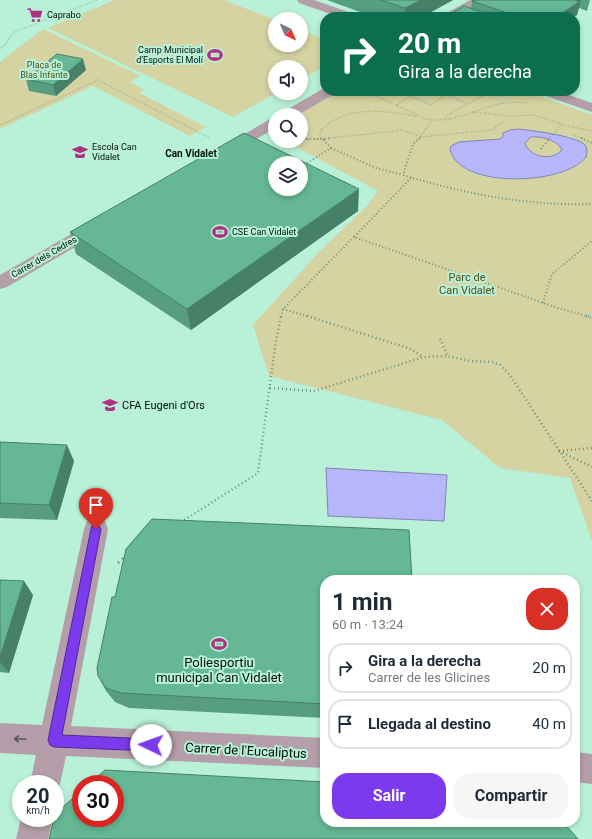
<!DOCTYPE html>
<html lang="es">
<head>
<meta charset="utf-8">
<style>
  body { margin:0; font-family:Roboto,sans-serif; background:#f6f6f7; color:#1f2937; height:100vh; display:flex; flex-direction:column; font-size:15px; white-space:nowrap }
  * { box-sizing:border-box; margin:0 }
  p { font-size:13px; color:#747a83 }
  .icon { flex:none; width:22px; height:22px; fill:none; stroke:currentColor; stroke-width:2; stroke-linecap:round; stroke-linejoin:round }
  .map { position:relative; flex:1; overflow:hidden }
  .details { position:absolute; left:320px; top:575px; width:260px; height:252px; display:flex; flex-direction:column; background:#fff; border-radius:16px; box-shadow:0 2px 6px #0003 }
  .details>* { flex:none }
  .hud { position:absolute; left:320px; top:12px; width:260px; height:84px; border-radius:16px; box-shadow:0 2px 6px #0003; background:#0b6e4f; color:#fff; overflow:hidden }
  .needle { width:26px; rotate:136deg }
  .buttons { position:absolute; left:268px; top:12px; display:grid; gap:8px }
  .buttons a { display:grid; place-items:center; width:40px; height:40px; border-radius:50%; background:#fff; box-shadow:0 2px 6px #0003; font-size:20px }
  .speed { position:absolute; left:12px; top:775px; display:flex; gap:8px; font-size:20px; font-weight:700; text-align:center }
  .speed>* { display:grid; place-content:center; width:52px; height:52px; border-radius:50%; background:#fff; box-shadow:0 2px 6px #0003; line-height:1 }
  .speed small { font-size:10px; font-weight:400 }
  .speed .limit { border:6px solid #d22; background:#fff; color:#111 }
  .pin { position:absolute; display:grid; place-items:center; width:34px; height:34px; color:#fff; margin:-41px -17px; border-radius:50% 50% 50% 0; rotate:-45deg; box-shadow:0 0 4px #0007 }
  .pin .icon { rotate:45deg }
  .me { position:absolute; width:44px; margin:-22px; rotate:273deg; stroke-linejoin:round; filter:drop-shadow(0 0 3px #0008) }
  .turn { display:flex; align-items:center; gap:14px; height:84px; padding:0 12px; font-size:18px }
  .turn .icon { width:52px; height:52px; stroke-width:2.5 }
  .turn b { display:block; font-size:28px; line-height:34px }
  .round { display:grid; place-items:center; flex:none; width:42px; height:42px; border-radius:16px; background:#f6f6f7 }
  .headline { display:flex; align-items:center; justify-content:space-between; height:68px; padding:0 12px }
  h1 { font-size:24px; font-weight:700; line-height:30px }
  .button { display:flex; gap:8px; margin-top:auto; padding:8px 12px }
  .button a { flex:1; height:46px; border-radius:16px; background:#7c3aed; color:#fff; font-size:16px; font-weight:700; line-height:46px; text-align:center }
  .button a+a { background:#f6f6f7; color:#1f2937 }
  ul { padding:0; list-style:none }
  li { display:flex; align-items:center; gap:12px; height:50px; margin:0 8px 6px; padding:0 4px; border:2px solid #e0e1e3; border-radius:16px }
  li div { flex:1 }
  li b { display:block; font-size:15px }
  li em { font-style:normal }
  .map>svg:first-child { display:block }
  .green { fill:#d5d3a2; fill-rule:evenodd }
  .water { fill:#b8b6fa; stroke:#8184b1; fill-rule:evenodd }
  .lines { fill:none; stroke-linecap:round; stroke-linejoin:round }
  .path-far3 { stroke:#6c9381; stroke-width:1.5; stroke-dasharray:0.5 2; stroke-linecap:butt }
  .path-far2 { stroke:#6c9381; stroke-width:2; stroke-dasharray:1 2.5; stroke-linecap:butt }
  .path-far1 { stroke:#6c9381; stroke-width:2.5; stroke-dasharray:1 3; stroke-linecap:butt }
  .path { stroke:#6c9381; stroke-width:3; stroke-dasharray:1.5 4; stroke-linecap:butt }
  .street { fill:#b49ea9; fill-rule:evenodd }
  .wall { fill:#579d80 }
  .shaded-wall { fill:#478068 }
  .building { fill:#65b795; stroke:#478068; fill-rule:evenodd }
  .oneway { stroke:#5a5758 }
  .route { fill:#7c3aed; stroke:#51269a }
  .labels { text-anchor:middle; stroke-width:4; stroke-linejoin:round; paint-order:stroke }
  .far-poi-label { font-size:9px; fill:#001008; stroke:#b9f1d8; text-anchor:start }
  .far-park-label { font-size:9px; fill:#545018; stroke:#b9f1d8 }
  .far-street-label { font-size:9px; fill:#001008; stroke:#b9f1d8 }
  .far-neighbourhood-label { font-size:10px; font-weight:bold; fill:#001008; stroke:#b9f1d8 }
  .park-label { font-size:11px; fill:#545018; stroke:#b9f1d8 }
  .poi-label { font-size:11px; fill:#001008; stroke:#b9f1d8; text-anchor:start }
  .near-poi-label { font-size:13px; fill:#001008; stroke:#b9f1d8 }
  .near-street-label { font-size:13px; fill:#001008; stroke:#b9f1d8 }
</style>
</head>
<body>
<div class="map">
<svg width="592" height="839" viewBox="0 0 592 839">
  <rect width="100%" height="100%" fill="#b9f1d8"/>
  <!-- green -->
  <g class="green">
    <path d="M115,0H224L275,20V45H301V30L325,40V66L301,79V67H275L276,93L233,117L48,28Z"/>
    <path d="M43,29L141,76L129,82L145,90L139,93L206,127L190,136L93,86L0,129V62Z"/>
    <path d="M334,91H527L592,115V541L570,478L500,468L442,420L269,376L253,325L318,253L367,206L378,191L285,141H301V115H293ZM517,129L572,137L585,145L582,163C554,182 465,191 450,152L459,142L500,139L510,130Z"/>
    <path d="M531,137C541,136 558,140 562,150C556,156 540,158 533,154C529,152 526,147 525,143Z"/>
  </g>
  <!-- water -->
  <g class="water">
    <path d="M517,129C529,130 578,136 585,145C588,149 587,153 586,157C566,185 458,190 450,149L451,146L459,142L500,139L503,136V133L510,130ZM531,137C541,136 558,140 562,150C552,161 530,158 525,143Z"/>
    <path d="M326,468L447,475L444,521L328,516Z"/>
  </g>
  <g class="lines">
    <!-- path-far3 -->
    <g class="path-far3">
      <path d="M0,48L4,46L14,32L97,0"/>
      <path d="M364,91L414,113C439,131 473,110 499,104C508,102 518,102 527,103"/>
      <path d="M399,91L431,105L452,91"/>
      <path d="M447,95L468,104"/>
      <path d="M397,105L411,96"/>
      <path d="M473,112L510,116L534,115L568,126L592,131"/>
      <path d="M446,118L451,113L492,91"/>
      <path d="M0,125L98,80L210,138"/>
      <path d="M573,135L583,139"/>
      <path d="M301,137L303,139"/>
      <path d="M303,139H323"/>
      <path d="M323,139L320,136V131C348,104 381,111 416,116"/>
      <path d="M323,139L403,130L422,137L492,130L506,120"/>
      <path d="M419,139L431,121"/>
      <path d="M549,139L562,124"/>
    </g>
    <!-- path-far2 -->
    <g class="path-far2">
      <path d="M420,138L413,144L403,175C465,194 527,206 592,204"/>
      <path d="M581,138L592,143"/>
      <path d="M303,139H323"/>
      <path d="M290,141L295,143L301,142L302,138"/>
      <path d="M331,148L376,168L403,175"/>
      <path d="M541,149L550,138"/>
      <path d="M304,165L331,148L323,139L330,138"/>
      <path d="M411,178L354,237L558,308L590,317"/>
      <path d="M543,303L552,274L592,241"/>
      <path d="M283,309L310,317"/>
      <path d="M281,317L283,309L354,237"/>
    </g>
    <!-- path-far1 -->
    <g class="path-far1">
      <path d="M307,316L411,349L423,357"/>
      <path d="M586,316L592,318"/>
      <path d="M440,339L448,356"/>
      <path d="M270,388L314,391L424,357L448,356L470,361L492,362L500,365L510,375L592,501"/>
      <path d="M559,451L592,467"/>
      <path d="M559,451L592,448"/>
      <path d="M181,522L258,473L275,347L281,316"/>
    </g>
    <!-- path -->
    <path class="path" d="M118,563L126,556"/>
    <!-- street -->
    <g class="street">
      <path d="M297,0H314L354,14L356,17H339L299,3Z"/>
      <path d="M470,0H485L483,3L458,17H443L445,14Z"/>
      <path d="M324,88L325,91H336L334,94L298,115H281L283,112Z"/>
      <path d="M538,91H558L592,103V112L540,94Z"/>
      <path d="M275,118V128L231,154L226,156L221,154L218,151L221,148L270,119Z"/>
      <path d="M98,221L104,222L107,226L104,230L7,287L0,289V275L92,222Z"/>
      <path d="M96,518L105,521L108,529L71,726L325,738V768L66,756L60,784L55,795V784H30L36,755L0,753V723L42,725L84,529L87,521Z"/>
      <path d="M575,752L592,754V784L575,782Z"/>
      <path d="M21,818H53L48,839H16Z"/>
    </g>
  </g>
  <!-- wall -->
  <g class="wall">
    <path d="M327,0H453L422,17H374Z"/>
    <path d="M475,0H590L587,11L579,8L577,15L575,16V17H447V16L471,8L472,1Z"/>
    <path d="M86,70L56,96L29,91L26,79Z"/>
    <path d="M358,211L191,330L76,254L70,232Z"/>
    <path d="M0,442L74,461L57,520L0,518Z"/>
    <path d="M0,580L33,595L9,673L0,672Z"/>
    <path d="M325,580V718L129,708L115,702L106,691L98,676L115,597Z"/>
  </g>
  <!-- shaded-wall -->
  <g class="shaded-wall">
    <path d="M421,0H453L422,17H404L405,8Z"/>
    <path d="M575,0H581L577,15L575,16V17H556Z"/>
    <path d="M83,59L86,70L56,96L53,85Z"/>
    <path d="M359,189L358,211L191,330L187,309Z"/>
    <path d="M67,445L74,461L57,520L49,505Z"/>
    <path d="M24,581L33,595L9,673L0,662V657Z"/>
  </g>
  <!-- building -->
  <g class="building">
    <path d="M381,0H421L405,8Z"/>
    <path d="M475,0H575L579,2L556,17H519L472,1Z"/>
    <path d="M464,6L496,17H447V16Z"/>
    <path d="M57,54L83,59L53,85L26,79Z"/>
    <path d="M244,133L359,189L187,309L70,232ZM275,163H301V189H275Z"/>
    <path d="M0,442L67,445L49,505L0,503Z"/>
    <path d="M152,519L409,530L412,580H325V704L121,693L106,688L98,676L97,668L112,597H115L126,549Z"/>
    <path d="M0,580L24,581L0,657Z"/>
    <path d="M105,770L325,782V822H563L578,839H49L54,818H55V814L81,791V818H115V784H89Z"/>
  </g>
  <!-- one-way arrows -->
  <defs><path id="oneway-shaft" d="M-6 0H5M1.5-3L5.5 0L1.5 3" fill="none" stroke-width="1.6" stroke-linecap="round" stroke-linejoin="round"/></defs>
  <use class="oneway" href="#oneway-shaft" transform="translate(20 739) rotate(-177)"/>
  <!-- route -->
  <path class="route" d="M96,525L99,526L101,529L62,735L151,739L155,741L157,745L155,749L151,751L54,747L50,745L48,740L91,529L92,526Z"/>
  <!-- icons -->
  <defs>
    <symbol id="supermarket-bare" viewBox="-9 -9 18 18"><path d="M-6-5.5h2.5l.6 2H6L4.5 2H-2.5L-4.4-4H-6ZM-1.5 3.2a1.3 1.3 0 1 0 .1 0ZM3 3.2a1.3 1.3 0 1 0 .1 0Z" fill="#ae3182" stroke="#b9f1d8" stroke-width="2.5" paint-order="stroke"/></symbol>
    <symbol id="stadium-bare" viewBox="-9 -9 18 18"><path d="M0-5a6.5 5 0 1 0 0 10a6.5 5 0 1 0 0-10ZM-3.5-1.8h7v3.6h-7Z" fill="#ae3182" stroke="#b9f1d8" stroke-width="2.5" paint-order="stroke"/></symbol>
    <symbol id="school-bare" viewBox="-9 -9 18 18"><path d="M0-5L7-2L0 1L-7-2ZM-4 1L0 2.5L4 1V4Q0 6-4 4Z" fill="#ae3182" stroke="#b9f1d8" stroke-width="2.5" paint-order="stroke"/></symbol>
  </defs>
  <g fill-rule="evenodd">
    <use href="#supermarket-bare" x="24" y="4" width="22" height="22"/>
    <use href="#stadium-bare" x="204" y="44" width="22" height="22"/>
    <use href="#school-bare" x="69" y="141" width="22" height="22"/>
    <use href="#stadium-bare" x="209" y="221" width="22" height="22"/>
    <use href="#school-bare" x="99" y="394" width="22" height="22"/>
    <use href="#stadium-bare" x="208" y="633" width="22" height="22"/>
  </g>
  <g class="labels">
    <!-- far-poi labels -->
    <g class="far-poi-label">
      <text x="47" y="18">Caprabo</text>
      <text x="203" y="53" text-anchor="end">Camp Municipal<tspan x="203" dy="10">d’Esports El Molí</tspan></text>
      <text x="92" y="150">Escola Can<tspan x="92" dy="10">Vidalet</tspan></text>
      <text x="232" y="235">CSE Can Vidalet</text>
    </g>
    <!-- far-park labels -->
    <g class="far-park-label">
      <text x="44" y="68">Plaça de<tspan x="44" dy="10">Blas Infante</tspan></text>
    </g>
    <!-- far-street labels -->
    <g class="far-street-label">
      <text transform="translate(44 257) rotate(-30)" y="3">Carrer dels Cedres</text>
    </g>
    <!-- far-neighbourhood labels -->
    <g class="far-neighbourhood-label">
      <text x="191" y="157">Can Vidalet</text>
    </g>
    <!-- park labels -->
    <g class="park-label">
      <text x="467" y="281">Parc de<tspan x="467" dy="13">Can Vidalet</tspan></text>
    </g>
    <!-- poi labels -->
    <g class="poi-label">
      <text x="122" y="409">CFA Eugeni d'Ors</text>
    </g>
    <!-- near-poi labels -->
    <g class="near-poi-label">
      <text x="219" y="667">Poliesportiu<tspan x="219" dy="15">municipal Can Vidalet</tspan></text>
    </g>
    <!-- near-street labels -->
    <g class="near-street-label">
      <text transform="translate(246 750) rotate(3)" y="5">Carrer de l'Eucaliptus</text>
    </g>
  </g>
</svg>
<div class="buttons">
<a><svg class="needle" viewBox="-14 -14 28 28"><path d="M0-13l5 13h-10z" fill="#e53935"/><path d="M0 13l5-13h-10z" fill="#747a83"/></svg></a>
<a><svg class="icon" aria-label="sound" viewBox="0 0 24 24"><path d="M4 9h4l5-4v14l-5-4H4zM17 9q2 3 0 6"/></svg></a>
<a><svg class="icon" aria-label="search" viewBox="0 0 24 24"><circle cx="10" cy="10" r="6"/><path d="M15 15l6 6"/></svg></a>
<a><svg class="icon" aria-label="layers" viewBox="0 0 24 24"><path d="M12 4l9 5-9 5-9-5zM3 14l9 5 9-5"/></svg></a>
</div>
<div class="speed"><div>20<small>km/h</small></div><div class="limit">30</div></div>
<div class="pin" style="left:96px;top:529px;background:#d93025"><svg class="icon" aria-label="arrive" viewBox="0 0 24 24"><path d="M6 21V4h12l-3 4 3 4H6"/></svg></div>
<svg class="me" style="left:151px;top:745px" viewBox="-20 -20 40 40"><circle r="19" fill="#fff"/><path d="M0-13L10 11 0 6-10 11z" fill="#7c3aed"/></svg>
<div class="hud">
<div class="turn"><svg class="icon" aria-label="right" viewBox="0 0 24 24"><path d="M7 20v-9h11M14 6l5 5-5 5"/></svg><div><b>20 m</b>Gira a la derecha</div></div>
</div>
<section class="details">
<div class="headline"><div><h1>1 min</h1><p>60 m · 13:24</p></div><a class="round" style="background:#d93025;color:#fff"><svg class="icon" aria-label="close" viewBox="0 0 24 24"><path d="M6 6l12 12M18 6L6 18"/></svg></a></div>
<ul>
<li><svg class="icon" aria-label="right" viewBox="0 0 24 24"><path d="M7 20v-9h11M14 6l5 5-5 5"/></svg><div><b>Gira a la derecha</b><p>Carrer de les Glicines</p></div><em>20 m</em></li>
<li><svg class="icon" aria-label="arrive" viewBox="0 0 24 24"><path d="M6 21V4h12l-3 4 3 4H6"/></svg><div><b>Llegada al destino</b></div><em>40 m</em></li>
</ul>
<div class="button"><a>Salir</a><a>Compartir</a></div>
</section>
</div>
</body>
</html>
